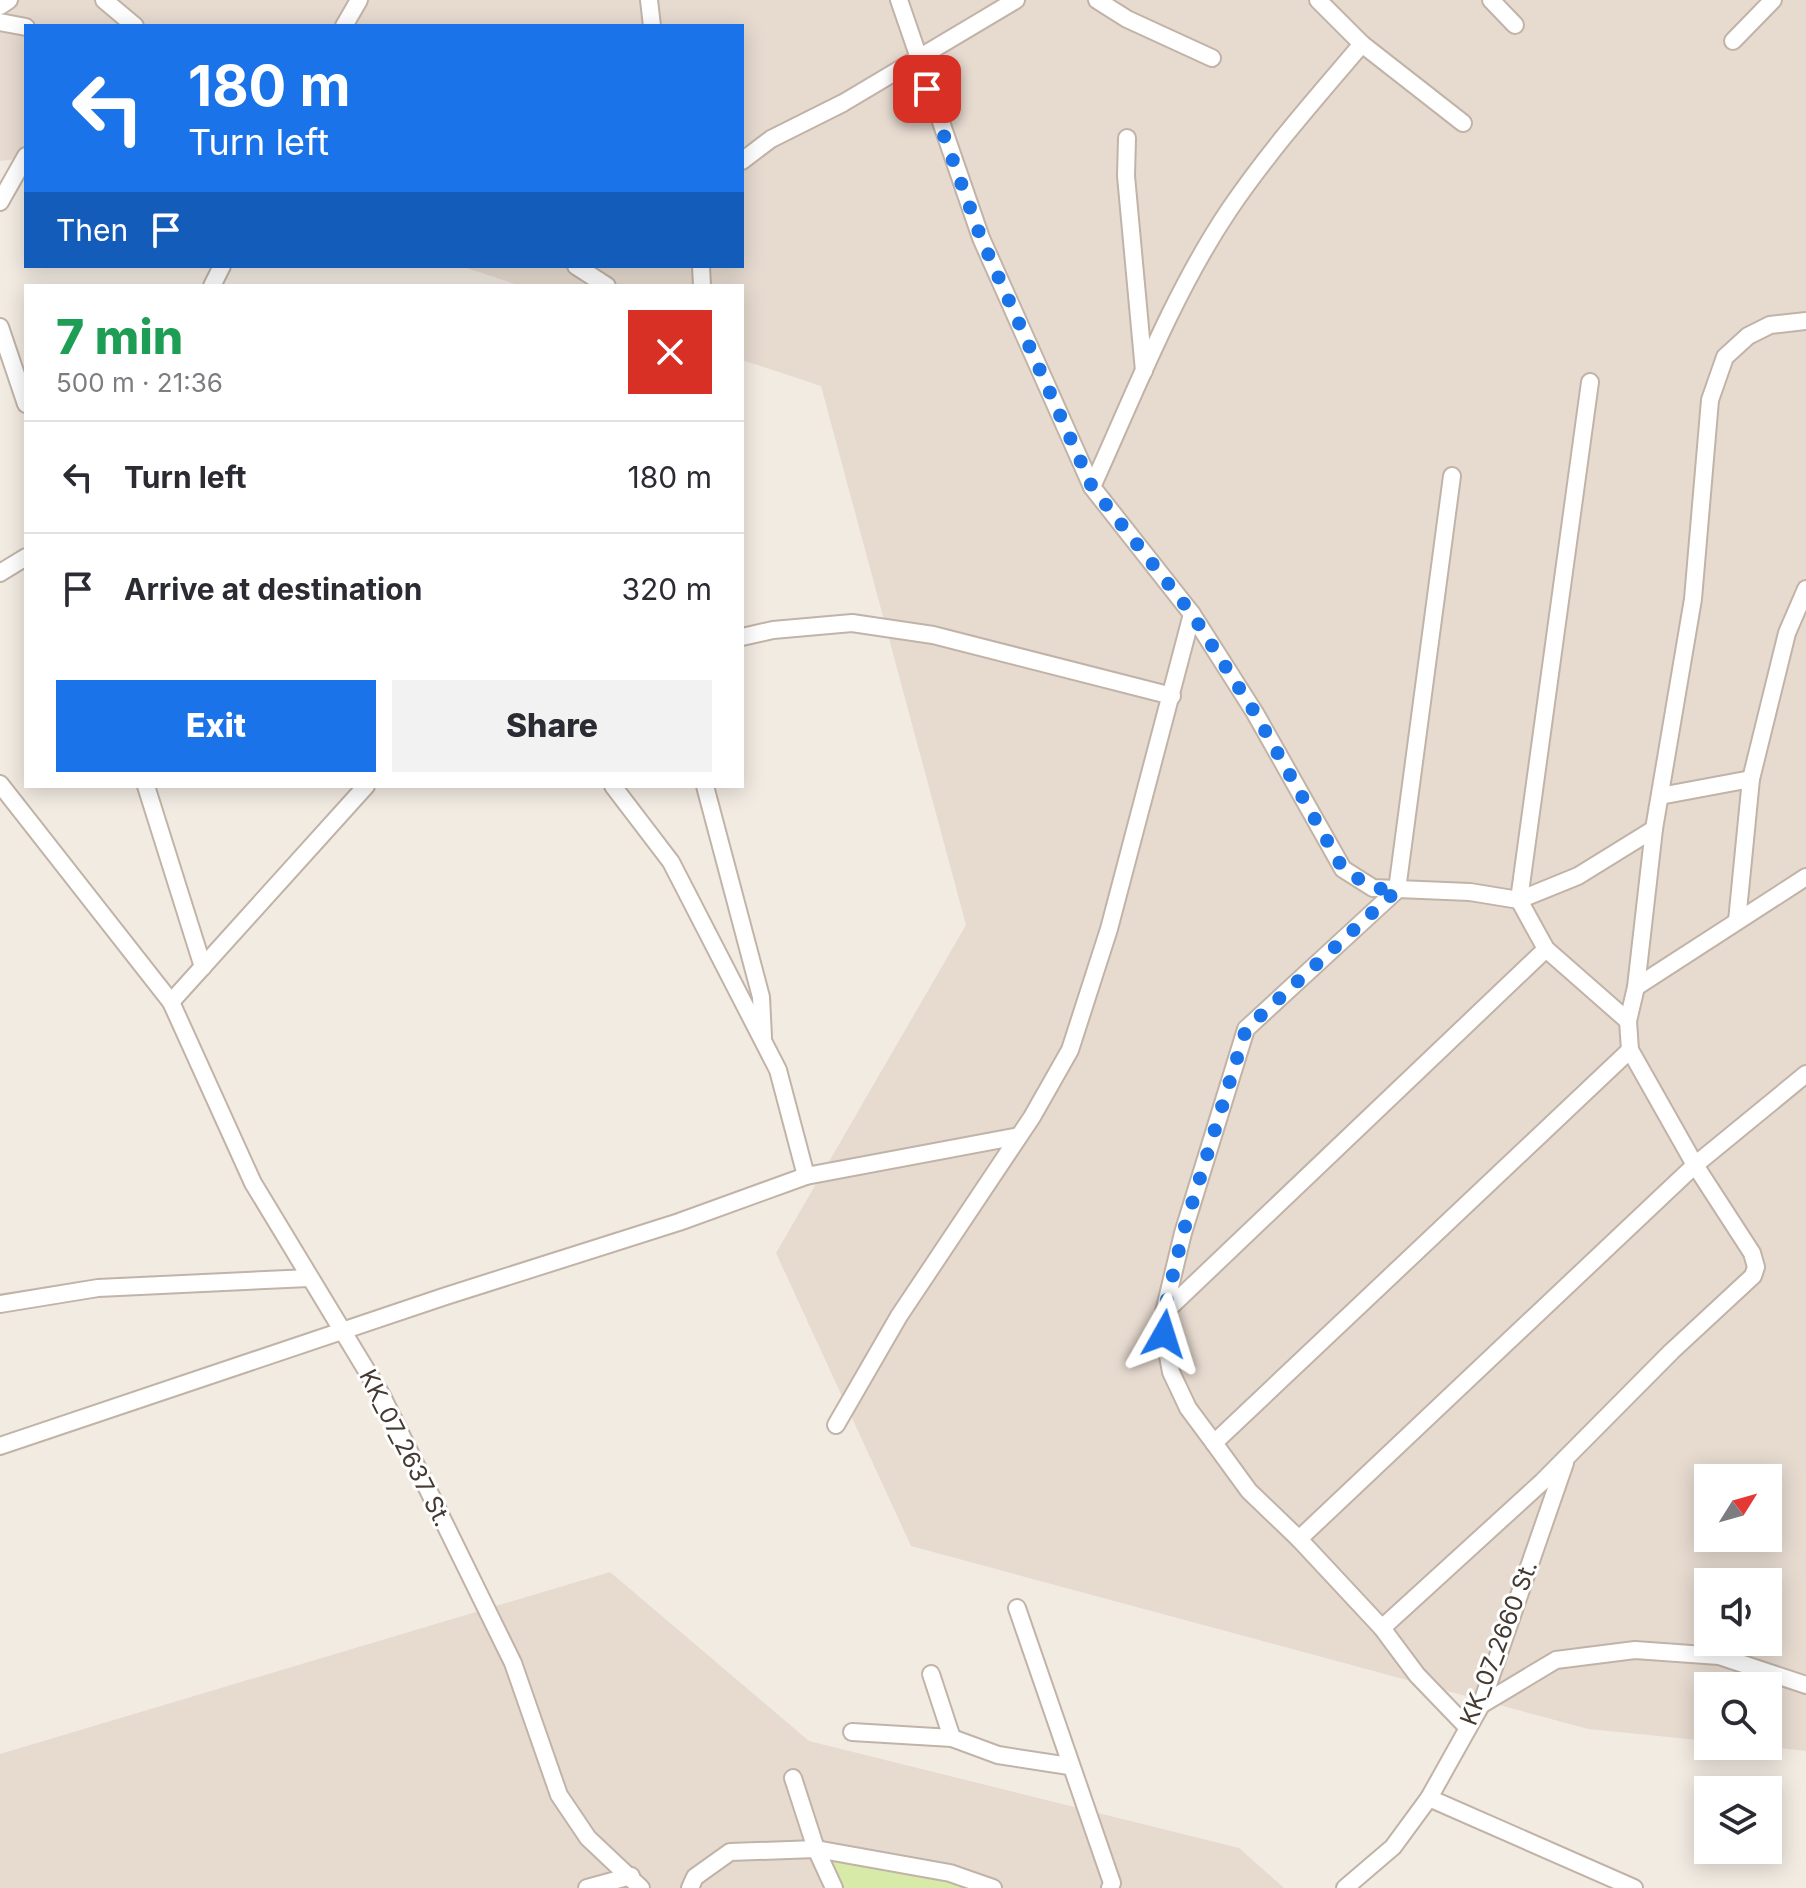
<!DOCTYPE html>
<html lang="en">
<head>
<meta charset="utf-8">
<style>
  body { margin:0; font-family:Inter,sans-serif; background:#f2f2f3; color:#2b2b33; height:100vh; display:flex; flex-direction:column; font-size:30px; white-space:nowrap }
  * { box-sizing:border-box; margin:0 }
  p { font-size:26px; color:#7c7c81 }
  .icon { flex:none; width:44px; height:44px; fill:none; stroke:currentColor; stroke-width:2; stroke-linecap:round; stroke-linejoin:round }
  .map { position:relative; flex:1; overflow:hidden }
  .sheet { position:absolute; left:24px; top:284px; width:720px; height:504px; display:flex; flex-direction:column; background:#fff; border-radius:0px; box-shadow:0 4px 20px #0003 }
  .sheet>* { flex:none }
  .hud { position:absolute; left:24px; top:24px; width:720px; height:244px; border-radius:0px; box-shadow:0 4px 20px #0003; background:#1a73e8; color:#fff; overflow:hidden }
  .needle { width:52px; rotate:53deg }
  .fabs { position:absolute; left:1694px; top:1464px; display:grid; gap:16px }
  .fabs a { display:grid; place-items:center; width:88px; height:88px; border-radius:0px; background:#fff; box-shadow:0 4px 20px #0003; font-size:40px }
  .pin { position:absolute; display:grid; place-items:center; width:68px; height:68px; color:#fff; margin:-34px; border-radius:16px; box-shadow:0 4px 12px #0006 }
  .me { position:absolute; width:88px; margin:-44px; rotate:6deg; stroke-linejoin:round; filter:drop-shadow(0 0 6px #0008) }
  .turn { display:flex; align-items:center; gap:28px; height:168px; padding:0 32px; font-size:36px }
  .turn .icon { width:104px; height:104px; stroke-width:2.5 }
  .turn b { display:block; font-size:56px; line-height:68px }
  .then { display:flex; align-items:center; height:76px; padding:0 32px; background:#0003; gap:16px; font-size:30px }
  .round { display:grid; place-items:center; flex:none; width:84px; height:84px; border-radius:0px; background:#f2f2f3 }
  .overview { display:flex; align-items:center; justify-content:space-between; height:136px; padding:0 32px }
  h1 { font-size:48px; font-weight:800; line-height:60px; color:#1e9e55 }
  .button { display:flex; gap:16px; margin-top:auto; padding:16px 32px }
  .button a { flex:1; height:92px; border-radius:0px; background:#1a73e8; color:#fff; font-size:32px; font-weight:800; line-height:92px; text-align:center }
  .button a+a { background:#f2f2f3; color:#2b2b33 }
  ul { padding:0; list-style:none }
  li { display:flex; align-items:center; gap:24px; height:112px; padding:0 32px; border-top:2px solid #e1e1e2 }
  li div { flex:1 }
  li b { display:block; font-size:30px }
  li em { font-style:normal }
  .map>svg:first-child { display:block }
  .residential { fill:#e7dbd0; fill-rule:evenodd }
  .green { fill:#d8eaa7 }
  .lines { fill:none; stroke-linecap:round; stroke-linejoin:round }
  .minor-casing { stroke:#c1b3a7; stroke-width:20 }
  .minor { stroke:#fff; stroke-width:16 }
  .route { stroke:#1a73e8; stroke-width:14; stroke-dasharray:0 25.2 }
  .labels { text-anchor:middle; stroke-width:6; stroke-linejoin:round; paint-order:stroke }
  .street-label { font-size:24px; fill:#443a32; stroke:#fff }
</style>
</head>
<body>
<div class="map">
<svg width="1806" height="1888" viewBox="0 0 1806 1888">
  <rect width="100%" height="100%" fill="#f2ebe2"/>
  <!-- residential -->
  <g class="residential">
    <path d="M0,0H1806V1751L1761,1746H1768V1686H1708V1741L1588,1729L911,1546L776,1253L966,925L821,386L742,360V286H521L461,266H742V26H26V158L0,161ZM1708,1478H1768V1538H1708ZM1708,1582H1768V1642H1708Z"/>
    <path d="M610,1572L809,1741L1239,1848L1284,1888H0V1754Z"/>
  </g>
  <!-- green -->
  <path class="green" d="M816,1849L993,1888H834Z"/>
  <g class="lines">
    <defs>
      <g id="minor">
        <path d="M104,0L135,26"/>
        <path d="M649,0L652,26"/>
        <path d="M1097,0L1127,19L1212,58"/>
        <path d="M1318,0L1362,44L1463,123"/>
        <path d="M1491,0L1515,25"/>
        <path d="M0,6L9,0"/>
        <path d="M0,22L26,27"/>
        <path d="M344,26L359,0"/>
        <path d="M1733,41L1773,0"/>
        <path d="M1127,138L1126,176L1144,371"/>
        <path d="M742,161L771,139L843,103L1016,0"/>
        <path d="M0,202L26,156"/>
        <path d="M576,266L607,286"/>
        <path d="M701,266L702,286"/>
        <path d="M212,286L222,266"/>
        <path d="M0,327L26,404"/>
        <path d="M1590,382L1519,900L1546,949L1628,1021"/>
        <path d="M1092,487C1134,395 1172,295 1229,210C1269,151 1316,98 1362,44"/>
        <path d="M0,573L26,557"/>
        <path d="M1192,614L1255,713L1343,869L1373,888L1470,892L1519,900L1578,876L1654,829"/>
        <path d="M742,637L773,630L852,623L933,635L1172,696"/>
        <path d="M0,784L171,1002L253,1183L382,1396L513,1663L559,1795L588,1838L641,1888"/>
        <path d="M146,786L203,967"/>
        <path d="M613,786L671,862L778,1070L806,1176"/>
        <path d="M705,786L761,997L763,1037"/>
        <path d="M1660,796L1751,779"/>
        <path d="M1737,921L1751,779L1787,633L1806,589"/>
        <path d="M1636,987L1806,877"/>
        <path d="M171,1002L366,786"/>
        <path d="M1630,1050L1214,1443L1249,1491L1299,1539L1695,1165L1806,1074"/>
        <path d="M0,1304L98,1288L309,1278"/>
        <path d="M1166,1311L1546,949"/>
        <path d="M836,1425L899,1316L1032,1117L1070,1050L1109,929L1192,614L1092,487L981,238L899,0"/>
        <path d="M1214,1443L1188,1408L1171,1372L1164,1334V1312L1183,1233L1246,1029L1397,890L1452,476"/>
        <path d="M0,1446L446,1296L679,1222L806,1176L1019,1136"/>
        <path d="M1299,1539L1382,1628L1542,1482L1672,1351L1753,1276L1756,1267L1752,1253L1695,1165L1630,1050L1628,1021L1636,987L1654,829L1693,599L1710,400L1725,357L1748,336L1770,325L1806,321"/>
        <path d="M1017,1608L1112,1883L1110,1888"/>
        <path d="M1382,1628L1417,1675L1468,1728"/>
        <path d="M931,1674L952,1738"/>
        <path d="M1481,1705L1556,1660L1635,1650L1719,1656L1806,1685"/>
        <path d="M852,1732L952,1738L998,1755L1069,1766"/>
        <path d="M793,1778L816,1849L834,1888"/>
        <path d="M1429,1798L1634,1888"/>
        <path d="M587,1888L631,1876"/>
        <path d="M690,1888L695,1877L730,1852L816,1849L950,1873L993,1888"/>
        <path d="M1345,1888L1393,1847L1429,1798L1481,1705L1565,1463"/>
      </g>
    </defs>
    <!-- minor casing -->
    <use href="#minor" class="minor-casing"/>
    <!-- minor -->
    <use href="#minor" class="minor"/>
  </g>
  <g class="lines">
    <!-- route -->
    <path class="route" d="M927,89L981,238L1092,487L1192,614L1255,713L1343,869L1373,888L1397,890L1246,1029L1183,1233L1164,1312V1334"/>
  </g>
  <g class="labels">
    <!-- street labels -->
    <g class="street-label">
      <text transform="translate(405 1448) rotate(63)" y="8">KK_07_2637 St.</text>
      <text transform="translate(1499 1643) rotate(-69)" y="8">KK_07_2660 St.</text>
    </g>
  </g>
</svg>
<div class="fabs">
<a><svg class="needle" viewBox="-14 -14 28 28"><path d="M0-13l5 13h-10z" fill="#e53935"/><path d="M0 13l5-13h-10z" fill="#7c7c81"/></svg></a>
<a><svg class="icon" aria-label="sound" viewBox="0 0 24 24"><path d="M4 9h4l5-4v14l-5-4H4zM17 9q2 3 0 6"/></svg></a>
<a><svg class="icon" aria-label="search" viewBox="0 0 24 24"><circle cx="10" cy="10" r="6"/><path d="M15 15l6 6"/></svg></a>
<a><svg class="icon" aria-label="layers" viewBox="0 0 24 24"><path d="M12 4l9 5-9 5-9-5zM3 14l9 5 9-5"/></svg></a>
</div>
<div class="pin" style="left:927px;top:89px;background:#d93025"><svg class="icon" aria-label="arrive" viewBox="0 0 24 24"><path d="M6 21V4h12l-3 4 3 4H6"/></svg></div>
<svg class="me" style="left:1164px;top:1334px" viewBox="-20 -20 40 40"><path d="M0-17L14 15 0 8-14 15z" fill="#1a73e8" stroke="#fff" stroke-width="4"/></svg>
<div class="hud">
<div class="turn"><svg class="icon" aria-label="left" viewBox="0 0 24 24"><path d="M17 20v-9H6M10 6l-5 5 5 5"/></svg><div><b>180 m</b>Turn left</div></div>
<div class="then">Then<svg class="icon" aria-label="arrive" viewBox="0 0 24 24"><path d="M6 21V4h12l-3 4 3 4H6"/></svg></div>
</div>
<section class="sheet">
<div class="overview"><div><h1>7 min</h1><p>500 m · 21:36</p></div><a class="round" style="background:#d93025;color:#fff"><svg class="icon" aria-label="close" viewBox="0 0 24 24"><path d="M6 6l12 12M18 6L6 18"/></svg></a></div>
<ul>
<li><svg class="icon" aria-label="left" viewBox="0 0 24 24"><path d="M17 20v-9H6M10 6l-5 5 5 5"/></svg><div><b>Turn left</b></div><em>180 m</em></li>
<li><svg class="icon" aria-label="arrive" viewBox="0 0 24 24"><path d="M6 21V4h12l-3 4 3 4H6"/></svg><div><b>Arrive at destination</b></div><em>320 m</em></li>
</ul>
<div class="button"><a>Exit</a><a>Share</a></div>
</section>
</div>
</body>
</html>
